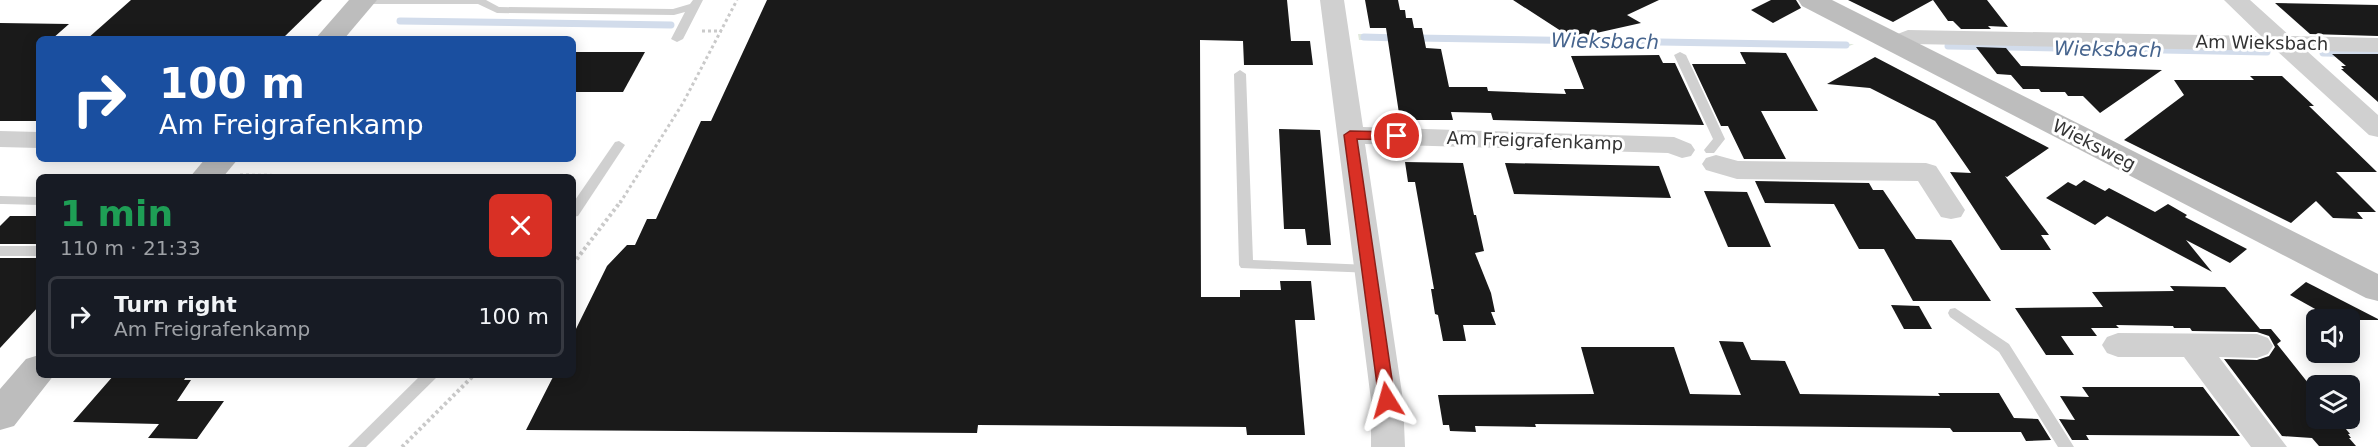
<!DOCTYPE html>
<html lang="en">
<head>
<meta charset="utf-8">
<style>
  body { margin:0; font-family:"DejaVu Sans",sans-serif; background:#242831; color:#f1f3f6; height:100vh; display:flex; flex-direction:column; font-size:22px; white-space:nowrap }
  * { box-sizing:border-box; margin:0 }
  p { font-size:20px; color:#9ea1a6 }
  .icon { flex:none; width:33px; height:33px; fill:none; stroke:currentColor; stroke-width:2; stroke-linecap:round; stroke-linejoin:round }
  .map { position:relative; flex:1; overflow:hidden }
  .details { position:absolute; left:36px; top:174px; width:540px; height:204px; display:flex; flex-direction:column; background:#171b24; border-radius:9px; box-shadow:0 3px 15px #0003 }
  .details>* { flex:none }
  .guide { position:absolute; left:36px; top:36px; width:540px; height:126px; border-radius:9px; box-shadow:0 3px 15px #0003; background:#1a4fa0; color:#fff; overflow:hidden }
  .fabs { position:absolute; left:2306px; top:309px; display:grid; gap:12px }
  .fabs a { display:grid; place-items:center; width:54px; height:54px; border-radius:9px; background:#171b24; box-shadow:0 3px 15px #0003; font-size:30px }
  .pin { position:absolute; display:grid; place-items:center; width:51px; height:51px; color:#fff; margin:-26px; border:3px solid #fff; border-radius:50%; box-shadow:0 2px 6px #0007 }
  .me { position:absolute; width:66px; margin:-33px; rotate:352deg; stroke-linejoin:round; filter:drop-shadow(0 0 4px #0008) }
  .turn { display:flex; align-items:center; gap:21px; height:126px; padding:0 24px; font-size:27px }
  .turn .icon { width:78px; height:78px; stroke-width:2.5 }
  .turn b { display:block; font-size:42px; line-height:51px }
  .round { display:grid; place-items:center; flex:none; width:63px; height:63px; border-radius:9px; background:#242831 }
  .headline { display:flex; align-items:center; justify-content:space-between; height:102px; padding:0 24px }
  h1 { font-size:36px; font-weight:800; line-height:45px; color:#1e9e55 }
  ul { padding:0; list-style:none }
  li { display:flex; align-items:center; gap:18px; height:81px; margin:0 12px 9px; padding:0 12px; border:3px solid #363941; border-radius:9px }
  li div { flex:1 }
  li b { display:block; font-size:22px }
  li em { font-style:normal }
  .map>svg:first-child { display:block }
  .green { fill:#e1e9dd }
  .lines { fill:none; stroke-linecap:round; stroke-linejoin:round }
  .stream { stroke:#d2dceb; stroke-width:7 }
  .building { fill:#1a1a1a }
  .path-far1 { stroke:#cacaca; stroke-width:3; stroke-dasharray:3 3; stroke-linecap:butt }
  .path { stroke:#cacaca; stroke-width:4; stroke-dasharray:3 3; stroke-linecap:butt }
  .lane { fill:#d0d0d0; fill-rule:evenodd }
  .street { fill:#d0d0d0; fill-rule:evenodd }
  .secondary { fill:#bdbdbd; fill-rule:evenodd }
  .route { fill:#d93025; stroke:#8d1f18; stroke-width:1.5 }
  .labels { text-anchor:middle; stroke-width:6; stroke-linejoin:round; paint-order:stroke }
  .street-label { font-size:18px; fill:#333; stroke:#fff }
  .water-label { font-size:20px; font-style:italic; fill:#47658e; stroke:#fff }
</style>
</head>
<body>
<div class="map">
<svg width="2378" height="447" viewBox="0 0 2378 447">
  <rect width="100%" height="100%" fill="#fff"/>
  <!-- green -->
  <path class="green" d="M1358,34L1854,44L1847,47L1359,40Z"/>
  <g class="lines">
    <!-- stream -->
    <g class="stream">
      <path d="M400,21L671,25"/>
      <path d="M1364,37L1398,38"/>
      <path d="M1416,38L1846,45"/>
      <path d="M1948,46L2267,52"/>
      <path d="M2323,53L2378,54"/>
    </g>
  </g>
  <!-- building -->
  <g class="building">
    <path d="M131,0H322L282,39H87Z"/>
    <path d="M767,0H1287L1291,41H1310L1313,65H1244L1243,41L1200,40L1201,297H1240V290H1281L1280,281H1311L1315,320H1295L1305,435H1247L1246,427L978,425L977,433L526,430L554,375H573V335L607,266L627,245H635L647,219H656L701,121H711Z"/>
    <path d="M1365,0H1398L1400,10H1405L1406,18H1412L1414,28H1422L1426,48L1441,49L1449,87H1487L1488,91L1566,94L1564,89H1584L1571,56L1659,55L1663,63H1675L1704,125L1493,120L1491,113L1451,112L1453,120H1400L1386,28H1370Z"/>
    <path d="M1513,0H1659L1627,15L1641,23L1565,40L1561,31Z"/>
    <path d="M1771,0H1796L1801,8L1773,23L1751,10Z"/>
    <path d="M1848,0H1987L2008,27L1988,26L1991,29H1961L1953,21H1948L1933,0L1893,22Z"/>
    <path d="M2275,3L2378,5V36L2310,34Z"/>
    <path d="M0,23L69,24L52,39H39V121H0Z"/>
    <path d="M1976,47L2006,48L2021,66L2162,70L2100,113L2083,96H2068L2065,92H2041L2039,89H2023L2011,75L1997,74Z"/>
    <path d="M573,52H645L623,92H573Z"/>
    <path d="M1740,52L1786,53L1818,111H1761L1786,159H1744L1728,126H1721L1692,64H1746Z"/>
    <path d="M2332,54H2378V102L2341,69H2344L2341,66H2346Z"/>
    <path d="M1875,57L2049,148L2007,177L2005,176L2049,235H2041L2051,250H2001L1950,172L1971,173L1935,121L1870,88L1827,84Z"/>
    <path d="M2250,76H2282L2314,106H2309L2377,172H2336L2376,212H2357L2363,219L2333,218L2316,201L2291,223L2124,140L2184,95L2174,80H2254Z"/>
    <path d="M1279,129L1320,130L1331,245H1307L1305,229H1284Z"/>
    <path d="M1405,162L1463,163L1474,215H1476L1484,251L1475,253L1491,293L1495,312H1491L1496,325H1463L1466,341H1443L1438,315L1435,314L1431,289H1434L1415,182H1408Z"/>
    <path d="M1505,163L1659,166L1671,198L1514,194Z"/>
    <path d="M2084,180L2105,191L2109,188L2155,212L2168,204L2187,215L2185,217L2247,249L2230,263L2186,240L2212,272L2107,216L2095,225L2046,198L2068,182L2076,186Z"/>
    <path d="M1755,181L1869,183L1873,190H1883L1916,239L1951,240L1991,301H1913L1884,249H1859L1834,204L1765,203Z"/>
    <path d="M1704,191L1747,192L1771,247H1728Z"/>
    <path d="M10,216H39V244H0V226Z"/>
    <path d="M0,258H39V306L0,348Z"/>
    <path d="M2306,282L2378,319V320H2335L2290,295Z"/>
    <path d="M2170,286L2225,287L2260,329H2271L2281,341L2277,344L2316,393V418H2337L2350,434H2348L2351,438H2349L2356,446H2319L2312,438L2282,436L2224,359L2257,360L2269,356L2275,347L2269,336L2257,332L2192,331L2190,328H2174L2173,326L2116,325L2119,328H2091L2097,336H2061L2074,355H2046L2015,308L2103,307L2092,292L2174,291Z"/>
    <path d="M1891,305L1919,306L1932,329H1904Z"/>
    <path d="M1719,341L1743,342L1751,360L1785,361L1800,394L1940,396L1938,393H1999L2014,418L2038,419L2051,440L2026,441L2021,432H1953L1950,428L1535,424L1536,427L1475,426L1476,432L1450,431L1449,425H1443L1438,395L1594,394L1581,347H1674L1690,394L1741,395Z"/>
    <path d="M114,375H187L184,380H191L177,401H224L197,439L148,438L159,424L73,422Z"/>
    <path d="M2082,387H2203L2240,436L2086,435L2089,440H2072L2059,419L2075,420L2060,396L2089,397Z"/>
  </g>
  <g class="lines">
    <!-- path-far1 -->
    <g class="path-far1">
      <path d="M702,31H722"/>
      <path d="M240,175L408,177"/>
      <path d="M620,203L683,103L737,0"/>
    </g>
    <!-- path -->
    <g class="path">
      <path d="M573,264L621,201"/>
      <path d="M402,447L474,375"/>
    </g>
    <!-- lane -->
    <g class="lane">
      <path d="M358,0H486L499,7L673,9L690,4L693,0H703L683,39L677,42L671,39L685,12L674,15L497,13L478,4H363L359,3Z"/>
      <path d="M1680,52L1686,55L1725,139L1714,153H1706L1704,150L1713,139L1674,55Z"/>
      <path d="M1240,70L1246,74L1253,260L1369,265L1374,267L1376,270L1374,273L1241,268L1239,265L1234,74Z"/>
      <path d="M619,141L625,145L578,216L573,217V203L615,142Z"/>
      <path d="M0,196L39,197V205L3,204H0Z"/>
      <rect x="0" y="246" width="39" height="10"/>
      <path d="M1955,308L2009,344L2074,447H2058L1999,352L1950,317L1948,313L1950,309Z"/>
      <path d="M421,375H439L366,447H348Z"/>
    </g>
    <!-- street -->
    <g class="street">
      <path d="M1320,0H1344L1363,127L1674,137L1691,144L1695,150L1691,156L1682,158L1668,153L1365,144L1403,400L1405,447H1371V400Z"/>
      <path d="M2224,0H2250L2290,36L2378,38V52L2307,51L2378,115V137L2369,135L2277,51L1912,44L1896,50L1887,48L1884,43L1887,38L1908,30L2261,36Z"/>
      <path d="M0,131L39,132V148L0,147Z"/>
      <path d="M1716,155L1738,161L1926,163L1936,166L1965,210L1961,217L1951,219L1941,217L1918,181L1737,179L1706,170L1702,164L1706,158Z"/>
      <path d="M2118,333L2257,334L2268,338L2273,346L2268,354L2257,358L2219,357L2287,447H2251L2184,357H2118L2107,353L2102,345L2107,337Z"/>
    </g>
    <!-- secondary -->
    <g class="secondary">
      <path d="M349,0H377L344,39H315Z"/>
      <path d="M1798,0H1832L2378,274V301L2366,298L1802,6Z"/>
      <path d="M205,159H238L223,177H190Z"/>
      <path d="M39,355V375H54L14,426L0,430V389L26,359Z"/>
    </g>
  </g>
  <!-- route -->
  <path class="route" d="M1350,131L1397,132L1403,136L1397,140L1357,139L1395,400L1393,405H1382L1379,400L1344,135Z"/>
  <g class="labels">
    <!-- street labels -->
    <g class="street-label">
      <text transform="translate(2262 43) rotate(1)" y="6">Am Wieksbach</text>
      <text transform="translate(1535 141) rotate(2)" y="6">Am Freigrafenkamp</text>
      <text transform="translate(2094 145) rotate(27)" y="6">Wieksweg</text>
    </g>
    <!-- water labels -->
    <g class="water-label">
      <text transform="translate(1605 41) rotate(1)" y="7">Wieksbach</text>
      <text transform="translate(2108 49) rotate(1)" y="7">Wieksbach</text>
    </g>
  </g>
</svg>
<div class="fabs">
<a><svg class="icon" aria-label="sound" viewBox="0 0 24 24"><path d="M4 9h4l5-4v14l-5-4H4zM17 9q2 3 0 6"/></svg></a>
<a><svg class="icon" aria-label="layers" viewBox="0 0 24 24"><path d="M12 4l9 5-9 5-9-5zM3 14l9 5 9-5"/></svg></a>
</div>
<div class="pin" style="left:1397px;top:136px;background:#d93025"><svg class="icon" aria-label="arrive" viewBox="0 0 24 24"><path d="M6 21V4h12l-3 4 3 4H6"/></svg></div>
<svg class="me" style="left:1387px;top:400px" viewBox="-20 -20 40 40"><path d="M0-17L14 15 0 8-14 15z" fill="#d93025" stroke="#fff" stroke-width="4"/></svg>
<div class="guide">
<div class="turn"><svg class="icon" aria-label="right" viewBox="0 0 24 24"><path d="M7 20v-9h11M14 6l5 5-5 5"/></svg><div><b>100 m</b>Am Freigrafenkamp</div></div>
</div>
<section class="details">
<div class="headline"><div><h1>1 min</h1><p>110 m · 21:33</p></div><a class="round" style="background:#d93025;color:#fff"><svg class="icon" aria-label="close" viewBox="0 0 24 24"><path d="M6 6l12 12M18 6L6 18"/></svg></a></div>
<ul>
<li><svg class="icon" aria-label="right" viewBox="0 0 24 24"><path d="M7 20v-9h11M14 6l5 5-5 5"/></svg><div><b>Turn right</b><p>Am Freigrafenkamp</p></div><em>100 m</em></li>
</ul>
</section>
</div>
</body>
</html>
